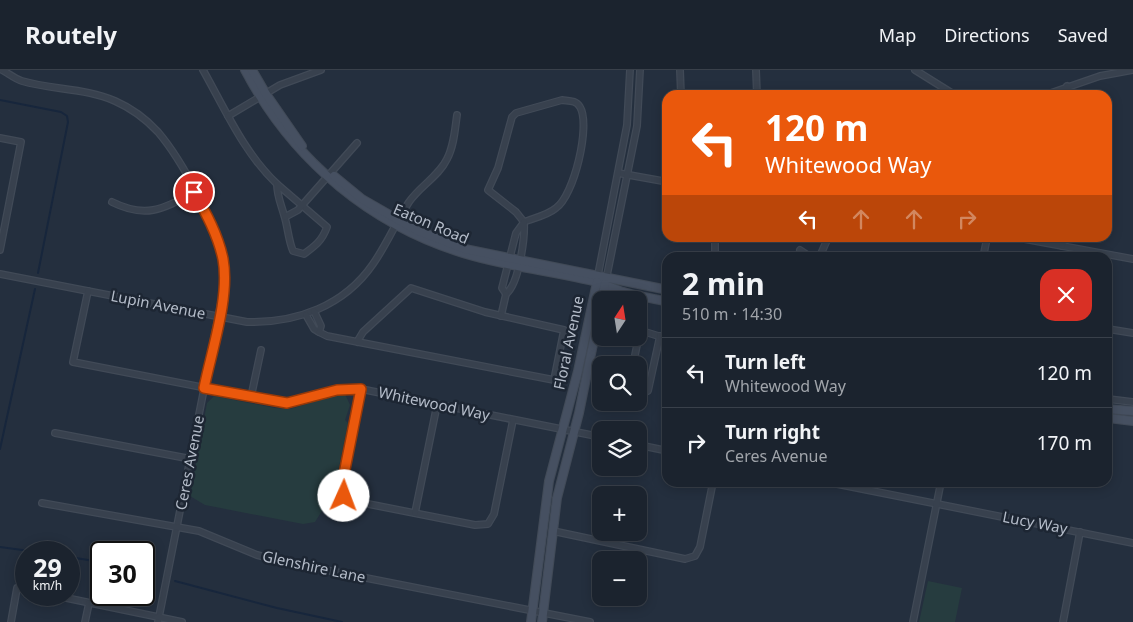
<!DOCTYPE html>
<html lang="en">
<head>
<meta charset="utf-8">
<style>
  body { margin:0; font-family:"Noto Sans",sans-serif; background:#282f3a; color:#f1f3f6; height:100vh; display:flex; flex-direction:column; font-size:19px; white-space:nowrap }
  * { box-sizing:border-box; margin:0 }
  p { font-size:16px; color:#a0a4aa }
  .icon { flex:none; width:28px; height:28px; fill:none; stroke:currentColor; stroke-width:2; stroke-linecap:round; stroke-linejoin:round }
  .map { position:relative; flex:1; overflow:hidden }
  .drawer { position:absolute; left:662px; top:182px; width:450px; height:235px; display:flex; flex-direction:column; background:#1b232e; border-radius:15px; box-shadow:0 2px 12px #0003,0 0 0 1px #39404a }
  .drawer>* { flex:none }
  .guide { position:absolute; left:662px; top:20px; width:450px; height:152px; border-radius:15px; box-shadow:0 2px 12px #0003,0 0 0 1px #39404a; background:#ea580c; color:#fff; overflow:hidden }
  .needle { width:32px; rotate:12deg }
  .fabs { position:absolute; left:592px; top:221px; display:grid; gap:10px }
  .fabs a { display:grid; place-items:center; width:55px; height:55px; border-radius:10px; background:#1b232e; box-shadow:0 2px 12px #0003,0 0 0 1px #39404a; font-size:25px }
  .speed { position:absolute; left:15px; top:471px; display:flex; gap:10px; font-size:25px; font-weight:700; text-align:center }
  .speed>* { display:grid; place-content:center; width:65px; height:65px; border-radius:50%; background:#1b232e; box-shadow:0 2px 12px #0003,0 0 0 1px #39404a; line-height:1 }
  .speed small { font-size:12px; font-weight:400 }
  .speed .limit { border:2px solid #111; border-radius:8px; background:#fff; color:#111 }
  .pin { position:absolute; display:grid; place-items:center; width:42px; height:42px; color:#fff; margin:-21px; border:2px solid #fff; border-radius:50%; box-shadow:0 1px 5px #0007 }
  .me { position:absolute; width:55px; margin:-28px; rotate:2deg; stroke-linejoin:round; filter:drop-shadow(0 0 4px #0008) }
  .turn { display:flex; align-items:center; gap:18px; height:105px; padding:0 20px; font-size:22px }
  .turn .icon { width:65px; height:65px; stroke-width:2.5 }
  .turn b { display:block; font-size:35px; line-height:42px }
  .lanes { display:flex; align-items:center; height:48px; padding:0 20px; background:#0003; justify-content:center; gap:25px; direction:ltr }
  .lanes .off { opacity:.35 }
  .round { display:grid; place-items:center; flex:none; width:52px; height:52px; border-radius:15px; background:#282f3a }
  .headline { display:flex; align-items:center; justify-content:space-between; height:85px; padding:0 20px }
  h1 { font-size:30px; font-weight:700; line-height:38px }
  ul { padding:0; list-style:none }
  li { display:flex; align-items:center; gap:15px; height:70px; padding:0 20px; border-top:1px solid #39404a }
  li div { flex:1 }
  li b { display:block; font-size:19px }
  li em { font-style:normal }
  header { display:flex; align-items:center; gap:30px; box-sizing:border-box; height:70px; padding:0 25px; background:#1b232e; border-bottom:1px solid #39404a }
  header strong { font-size:24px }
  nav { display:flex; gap:28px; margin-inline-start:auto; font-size:18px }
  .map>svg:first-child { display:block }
  .green { fill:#263c3f }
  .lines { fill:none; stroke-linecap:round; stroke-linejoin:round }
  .stream { stroke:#17263c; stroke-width:2 }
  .street-casing { stroke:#414a57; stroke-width:8 }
  .secondary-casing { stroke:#414a57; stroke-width:10 }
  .street { stroke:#38414e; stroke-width:5.5 }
  .secondary { stroke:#465061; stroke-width:8 }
  .route-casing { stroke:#983908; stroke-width:12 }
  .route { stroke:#ea580c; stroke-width:9 }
  .labels { text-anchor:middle; stroke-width:5; stroke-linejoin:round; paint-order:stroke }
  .street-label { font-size:15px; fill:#b4bcc9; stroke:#1d2633 }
</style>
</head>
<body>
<header>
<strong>Routely</strong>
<nav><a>Map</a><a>Directions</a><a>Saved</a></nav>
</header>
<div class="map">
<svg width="1133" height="552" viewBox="0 0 1133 552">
  <rect width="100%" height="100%" fill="#242f3e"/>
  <!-- green -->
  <g class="green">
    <path d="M340,324H345L350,335L345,350L348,353L335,417L338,427L327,433L315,452L303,454L205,435L190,426L207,333L214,326L275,338L290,339Z"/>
    <path d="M928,511L962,518L955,552H919Z"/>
  </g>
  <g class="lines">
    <!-- stream -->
    <g class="stream">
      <path d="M0,30L61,42L67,46L68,52L38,203"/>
      <path d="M0,379L35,219"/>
      <path d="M0,477L37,482"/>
      <path d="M69,487L101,492"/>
      <path d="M144,503L153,507"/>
      <path d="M175,511L277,538L342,552"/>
    </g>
    <defs>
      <g id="street">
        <path d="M2,0C8,3 15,9 22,11C52,20 86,18 115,31C131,38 146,49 158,62C181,89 218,156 223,191C225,203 224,216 222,228L158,552"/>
        <path d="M203,0C225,39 244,83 277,114"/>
        <path d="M680,0L681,25"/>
        <path d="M756,0L757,25"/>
        <path d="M915,0L955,25"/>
        <path d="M1067,16L1071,25"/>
        <path d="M1045,25L1100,6L1133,0"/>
        <path d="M562,30C569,31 576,30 580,37C591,55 574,126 556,138C548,145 534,148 524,152L516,142L488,120L498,98L512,47L516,43Z"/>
        <path d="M228,46L280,15L321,0"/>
        <path d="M0,68L21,72L0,180"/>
        <path d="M618,103L668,112"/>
        <path d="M277,114L327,157C322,171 315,176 304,184L293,181C288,169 288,157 284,145C281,134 277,126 277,114Z"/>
        <path d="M112,132C146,149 163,139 195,122"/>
        <path d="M285,147L298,140L357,73"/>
        <path d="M524,152C525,168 519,214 506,224L502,218L516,163Z"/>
        <path d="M715,168V188"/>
        <path d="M1019,168L1133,189"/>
        <path d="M1062,176L1064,168"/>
        <path d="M800,180L812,188"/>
        <path d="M819,188L828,168"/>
        <path d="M983,188L987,168"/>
        <path d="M0,204L247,252C297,253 344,236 373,194C387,174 396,152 409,132C420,116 439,106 447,89C454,76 455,59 457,45"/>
        <path d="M597,210L627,55L630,0"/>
        <path d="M606,210L637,56L640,0"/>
        <path d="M88,221L73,292L278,332C307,334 332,315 361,319L601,367"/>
        <path d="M306,245L314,259L319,262L321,256L314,241"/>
        <path d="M501,246L506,224"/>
        <path d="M1108,259L1133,263"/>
        <path d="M639,260L668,269"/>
        <path d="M319,262L327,266L554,310L564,260L485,242L411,218L363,262L357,272"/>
        <path d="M633,295L640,260"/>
        <path d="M361,319L342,414L343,425L353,431L475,455L488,454L494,444L513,350"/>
        <path d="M639,324L648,321L660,266"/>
        <path d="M251,327L261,280"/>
        <path d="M1108,329L1133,332"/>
        <path d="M55,363L191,389"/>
        <path d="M639,375L668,381"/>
        <path d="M827,412L1133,473"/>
        <path d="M42,433L199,461L257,485L285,492L590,552"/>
        <path d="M415,443L437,335"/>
        <path d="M553,461L685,489L695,486L700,477L713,412"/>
        <path d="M52,525L182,552"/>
        <path d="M11,552L17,518L26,520"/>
        <path d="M85,552L89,533"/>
        <path d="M913,552L941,412"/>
        <path d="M1063,552L1080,462"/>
      </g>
      <g id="secondary">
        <path d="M245,0C293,91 373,158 473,186C509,196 547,201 584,209C597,211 608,216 620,221C635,226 652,228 668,232"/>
        <path d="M252,0L266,24L302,76"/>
        <path d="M334,106L362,129L416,160L465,179L668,220"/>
        <path d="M602,230L605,214"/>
        <path d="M1108,339L1133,341"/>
        <path d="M1108,348L1133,351"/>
        <path d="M531,552L549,411L578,301L597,212"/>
        <path d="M542,552L557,428L579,343L601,235"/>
      </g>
    </defs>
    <!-- street casing -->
    <use href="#street" class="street-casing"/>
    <!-- secondary casing -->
    <use href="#secondary" class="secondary-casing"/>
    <!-- street -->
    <use href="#street" class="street"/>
    <!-- secondary -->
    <use href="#secondary" class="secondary"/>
  </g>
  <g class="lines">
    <defs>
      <path id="route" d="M194,122C206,143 218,165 223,189C230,227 212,279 204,318L287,333L337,320L361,319L342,414L344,426"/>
    </defs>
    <!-- route casing -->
    <use href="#route" class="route-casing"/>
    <!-- route -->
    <use href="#route" class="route"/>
  </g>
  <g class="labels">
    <!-- street labels -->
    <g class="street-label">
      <text transform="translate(431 154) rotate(23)" y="5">Eaton Road</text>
      <text transform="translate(158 235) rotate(11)" y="5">Lupin Avenue</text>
      <text transform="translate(569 273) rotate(-78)" y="5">Floral Avenue</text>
      <text transform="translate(434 334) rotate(12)" y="5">Whitewood Way</text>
      <text transform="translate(190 393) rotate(-79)" y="5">Ceres Avenue</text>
      <text transform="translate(1035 453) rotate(11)" y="5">Lucy Way</text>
      <text transform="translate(314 497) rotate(12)" y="5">Glenshire Lane</text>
    </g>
  </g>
</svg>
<div class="fabs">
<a><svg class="needle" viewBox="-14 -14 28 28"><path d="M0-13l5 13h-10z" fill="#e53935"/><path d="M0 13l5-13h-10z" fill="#a0a4aa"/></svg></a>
<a><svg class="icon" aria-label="search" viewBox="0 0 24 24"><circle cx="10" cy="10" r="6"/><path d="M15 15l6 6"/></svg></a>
<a><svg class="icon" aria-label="layers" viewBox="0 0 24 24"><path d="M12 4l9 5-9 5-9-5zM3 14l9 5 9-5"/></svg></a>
<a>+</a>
<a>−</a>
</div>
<div class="speed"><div>29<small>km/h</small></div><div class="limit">30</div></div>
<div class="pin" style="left:194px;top:122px;background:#d93025"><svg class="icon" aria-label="arrive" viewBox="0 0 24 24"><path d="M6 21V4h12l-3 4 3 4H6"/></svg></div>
<svg class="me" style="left:344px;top:426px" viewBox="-20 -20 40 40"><circle r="19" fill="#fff"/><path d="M0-13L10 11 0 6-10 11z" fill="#ea580c"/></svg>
<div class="guide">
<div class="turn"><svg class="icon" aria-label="left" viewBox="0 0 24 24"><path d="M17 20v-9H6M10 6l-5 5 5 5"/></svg><div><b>120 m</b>Whitewood Way</div></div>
<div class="lanes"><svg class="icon" aria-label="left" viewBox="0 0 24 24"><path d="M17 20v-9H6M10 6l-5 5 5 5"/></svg><svg class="icon off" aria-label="ahead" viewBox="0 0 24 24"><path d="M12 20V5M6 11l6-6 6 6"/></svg><svg class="icon off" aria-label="ahead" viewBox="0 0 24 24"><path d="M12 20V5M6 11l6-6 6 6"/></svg><svg class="icon off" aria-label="right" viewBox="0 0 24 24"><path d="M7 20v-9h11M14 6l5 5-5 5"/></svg></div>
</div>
<section class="drawer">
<div class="headline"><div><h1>2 min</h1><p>510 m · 14:30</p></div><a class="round" style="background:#d93025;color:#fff"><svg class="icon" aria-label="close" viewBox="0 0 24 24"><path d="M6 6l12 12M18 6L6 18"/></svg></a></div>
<ul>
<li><svg class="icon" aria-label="left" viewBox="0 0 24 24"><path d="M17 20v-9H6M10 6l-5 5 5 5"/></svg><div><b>Turn left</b><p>Whitewood Way</p></div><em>120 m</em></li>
<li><svg class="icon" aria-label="right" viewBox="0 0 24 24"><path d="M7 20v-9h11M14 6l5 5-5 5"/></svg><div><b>Turn right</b><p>Ceres Avenue</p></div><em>170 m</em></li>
</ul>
</section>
</div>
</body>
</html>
